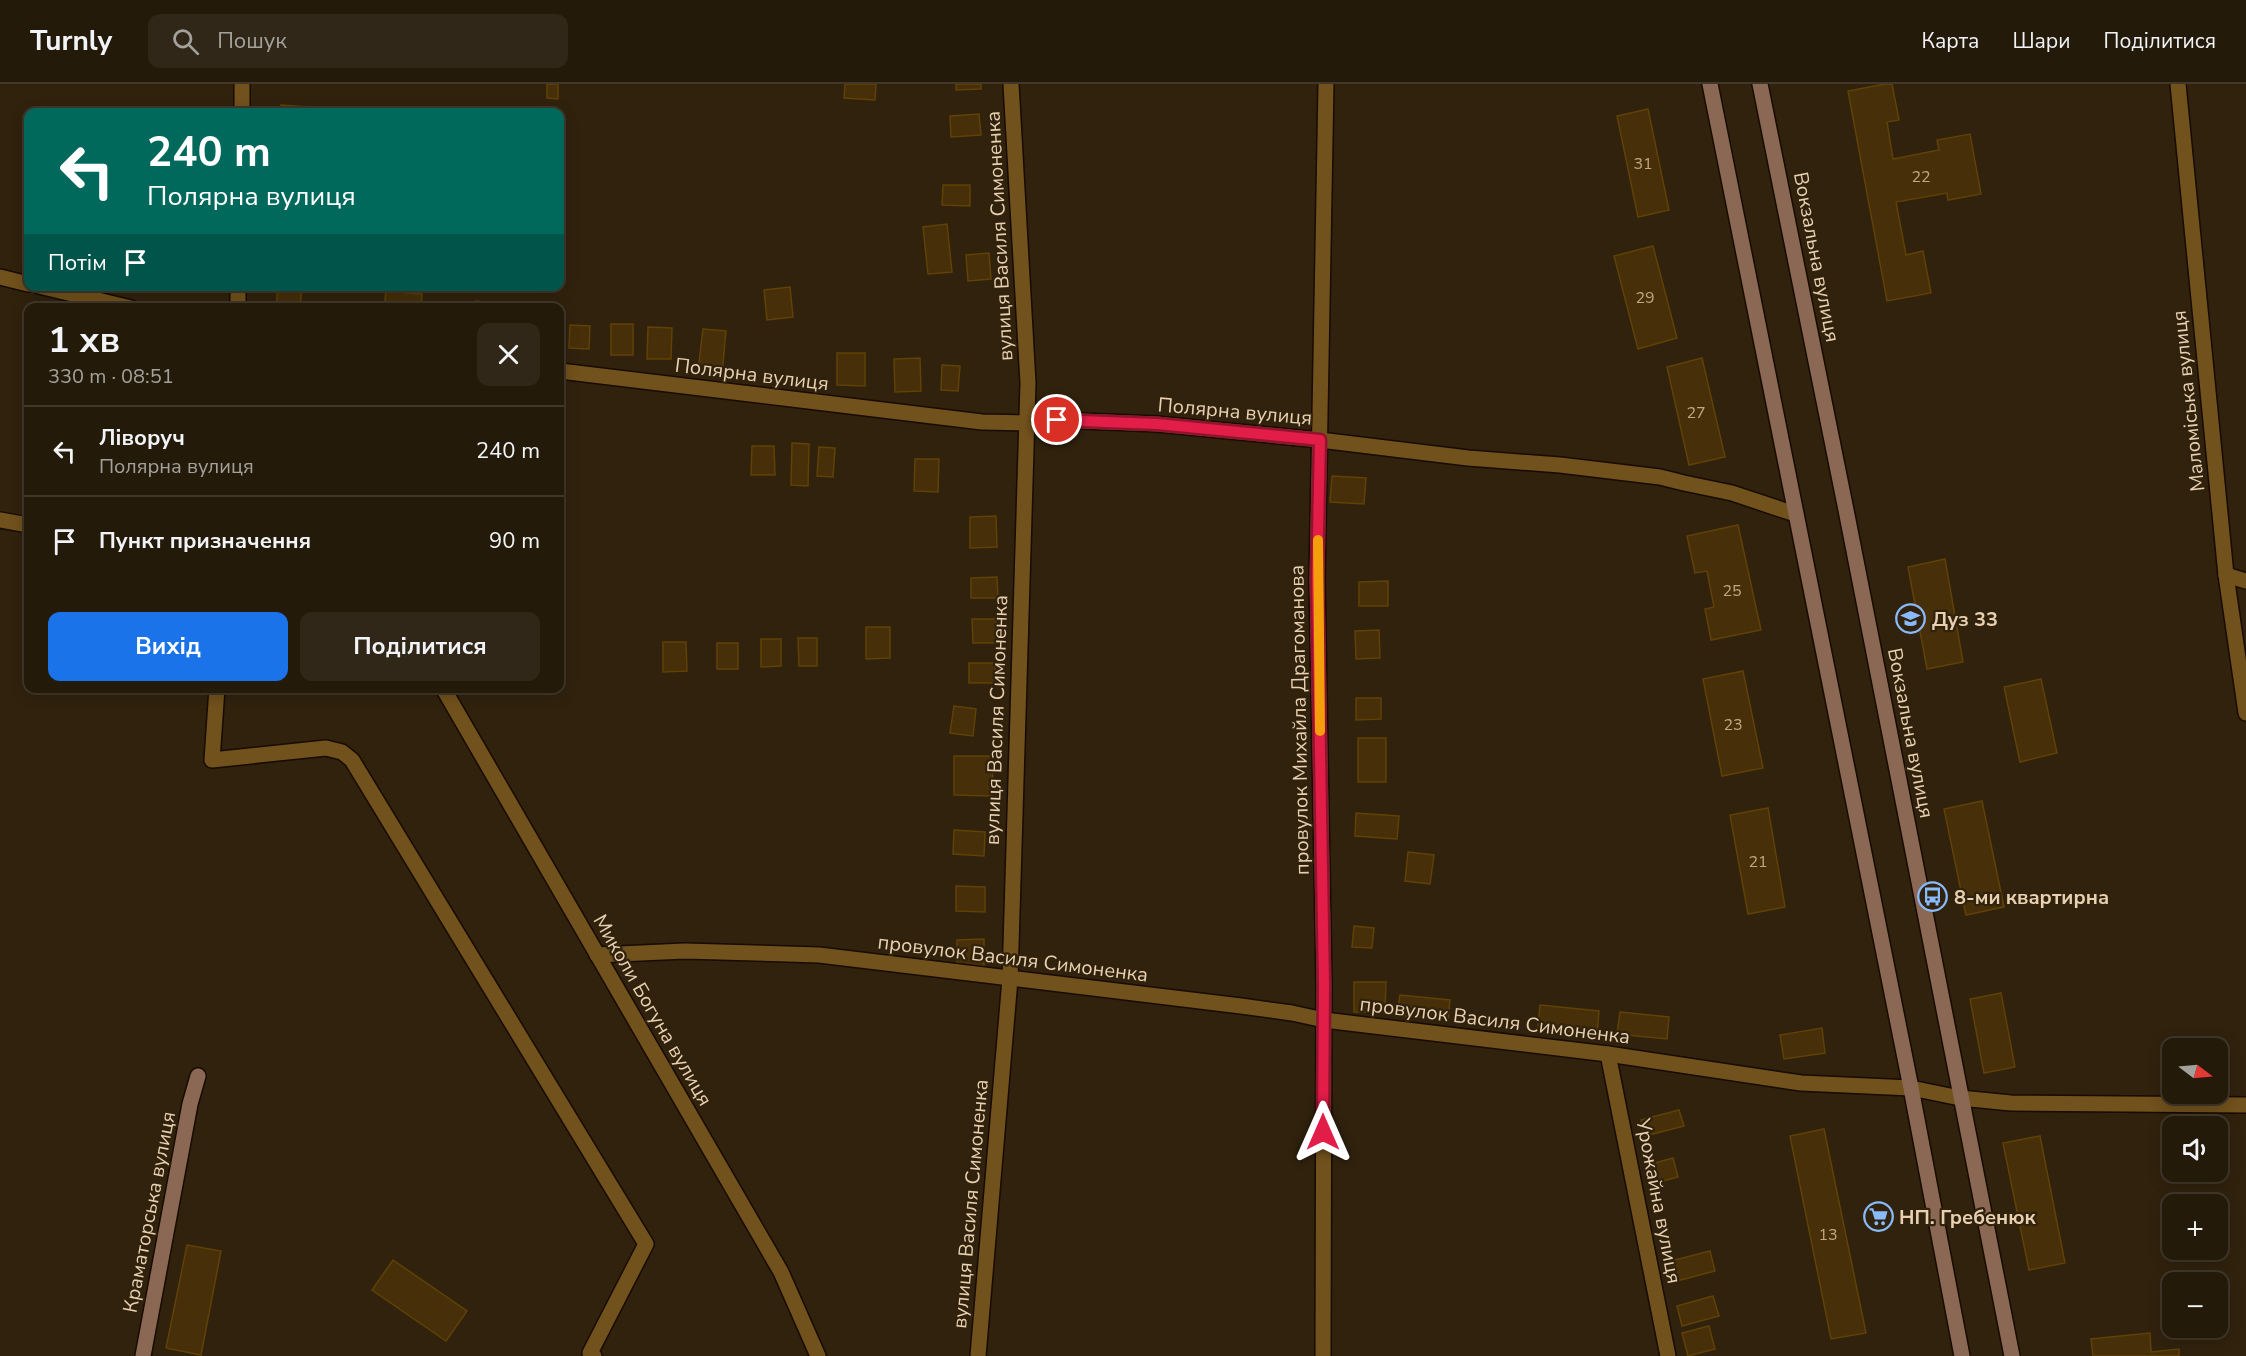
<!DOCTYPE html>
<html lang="uk">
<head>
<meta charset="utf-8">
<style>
  body { margin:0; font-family:"Nunito Sans",sans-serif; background:#302718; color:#f1f3f6; height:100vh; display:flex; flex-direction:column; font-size:22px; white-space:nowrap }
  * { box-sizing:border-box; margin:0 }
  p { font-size:20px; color:#a3a19c }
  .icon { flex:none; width:33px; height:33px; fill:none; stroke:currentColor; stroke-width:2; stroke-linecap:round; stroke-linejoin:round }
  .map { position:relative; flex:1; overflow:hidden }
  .sheet { position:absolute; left:24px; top:219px; width:540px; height:390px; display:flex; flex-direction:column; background:#241a0a; border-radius:12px; box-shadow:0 3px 15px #0003,0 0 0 2px #41382b }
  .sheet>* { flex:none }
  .hud { position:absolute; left:24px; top:24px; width:540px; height:183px; border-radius:12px; box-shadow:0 3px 15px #0003,0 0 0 2px #41382b; background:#00695c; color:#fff; overflow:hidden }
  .needle { width:39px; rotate:106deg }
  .controls { position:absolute; left:2162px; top:954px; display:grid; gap:12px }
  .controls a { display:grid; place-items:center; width:66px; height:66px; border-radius:12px; background:#241a0a; box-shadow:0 3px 15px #0003,0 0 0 2px #41382b; font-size:30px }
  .pin { position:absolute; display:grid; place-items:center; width:51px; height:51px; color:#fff; margin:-26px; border:3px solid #fff; border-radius:50%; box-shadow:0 2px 6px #0007 }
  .me { position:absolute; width:66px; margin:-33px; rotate:0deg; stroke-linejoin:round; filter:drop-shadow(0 0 4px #0008) }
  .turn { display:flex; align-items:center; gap:21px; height:126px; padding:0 24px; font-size:27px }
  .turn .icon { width:78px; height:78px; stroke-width:2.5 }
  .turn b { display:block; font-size:42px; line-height:51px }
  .then { display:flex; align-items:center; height:57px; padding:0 24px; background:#0003; gap:12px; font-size:22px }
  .round { display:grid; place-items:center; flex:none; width:63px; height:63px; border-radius:12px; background:#302718 }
  .summary { display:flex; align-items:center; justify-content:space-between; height:102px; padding:0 24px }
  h1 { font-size:36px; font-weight:700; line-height:45px }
  .primary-button { display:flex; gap:12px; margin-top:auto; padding:12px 24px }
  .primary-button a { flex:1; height:69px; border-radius:12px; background:#1a73e8; color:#fff; font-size:24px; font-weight:700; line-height:69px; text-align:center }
  .primary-button a+a { background:#302718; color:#f1f3f6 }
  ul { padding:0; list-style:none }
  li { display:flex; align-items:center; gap:18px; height:90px; padding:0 24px; border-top:2px solid #41382b }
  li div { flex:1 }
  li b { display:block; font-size:22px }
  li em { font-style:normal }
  header { display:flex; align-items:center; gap:36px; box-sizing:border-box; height:84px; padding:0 30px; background:#241a0a; border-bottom:2px solid #41382b }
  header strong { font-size:28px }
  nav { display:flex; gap:33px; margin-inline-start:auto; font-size:21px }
  .search { width:420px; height:54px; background:#302718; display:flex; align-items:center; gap:15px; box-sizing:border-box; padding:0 21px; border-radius:12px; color:#a3a19c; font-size:22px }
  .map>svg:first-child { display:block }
  .building { fill:#462f09; stroke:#604106; stroke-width:1.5 }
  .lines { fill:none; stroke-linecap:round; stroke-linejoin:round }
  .street-casing { stroke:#180b00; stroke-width:18 }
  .secondary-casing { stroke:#180b00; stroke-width:18 }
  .street { stroke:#71511c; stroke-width:15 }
  .secondary { stroke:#8a6854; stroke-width:15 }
  .route-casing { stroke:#92132f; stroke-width:15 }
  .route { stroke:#e11d48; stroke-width:10 }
  .slow { stroke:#f59e0b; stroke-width:10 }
  .labels { text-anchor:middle; stroke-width:4.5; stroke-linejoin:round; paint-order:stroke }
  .number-label { font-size:16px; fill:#c0a886 }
  .street-label { font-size:20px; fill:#e8d0b0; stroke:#30220d }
  .poi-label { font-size:20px; font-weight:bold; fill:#e8d0b0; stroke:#30220d; text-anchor:start }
</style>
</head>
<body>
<header>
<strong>Turnly</strong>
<div class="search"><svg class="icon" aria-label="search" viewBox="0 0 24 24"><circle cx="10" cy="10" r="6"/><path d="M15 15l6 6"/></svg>Пошук</div>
<nav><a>Карта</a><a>Шари</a><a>Поділитися</a></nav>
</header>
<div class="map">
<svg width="2246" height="1272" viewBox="0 0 2246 1272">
  <rect width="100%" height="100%" fill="#30220d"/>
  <!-- building -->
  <g class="building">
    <path d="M547,0H558V15L547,14Z"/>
    <path d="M845,0H876L875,16L844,14Z"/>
    <path d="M956,0H981V5L956,6Z"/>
    <path d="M1885,0H1892L1899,36L1887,38L1893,75L1939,66L1937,56L1970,50L1981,110L1948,116L1947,109L1896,118L1906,171L1923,167L1931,209L1887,217L1848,7Z"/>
    <path d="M281,21L309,23V28H281Z"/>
    <path d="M1648,25L1669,126L1638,133L1617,32Z"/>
    <path d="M979,30L981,51L951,53L950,32Z"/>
    <path d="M943,101H970V122L942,121Z"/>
    <path d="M947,140L952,188L928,190L923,143Z"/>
    <path d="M1653,162L1677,254L1638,265L1614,172Z"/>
    <path d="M989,169L991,195L968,197L966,171Z"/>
    <path d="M278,202H302L300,224H276Z"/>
    <rect x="344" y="202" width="19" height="5"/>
    <path d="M790,203L793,233L767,236L764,206Z"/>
    <path d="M386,207L422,210L421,224H384Z"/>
    <path d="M476,217L493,219L492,224H475Z"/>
    <path d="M442,218L466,220L465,224H441Z"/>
    <rect x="611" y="240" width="22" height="31"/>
    <path d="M570,241L590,242L589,265L569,264Z"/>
    <path d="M648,243L672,244L671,275H647Z"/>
    <path d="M703,245L726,247L722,290L698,287Z"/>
    <path d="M837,269H865V302L837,301Z"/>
    <path d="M920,274L921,307L895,308L894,275Z"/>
    <path d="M1702,274L1725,373L1689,381L1667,283Z"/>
    <path d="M942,281L960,282L958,307L941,306Z"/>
    <path d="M792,359L809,360L808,402L791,401Z"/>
    <path d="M752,362H774L775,391H751Z"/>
    <path d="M819,363L835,364L833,393L817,392Z"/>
    <path d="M915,375H939L938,408L914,407Z"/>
    <path d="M1332,392L1366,394L1364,420L1330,418Z"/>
    <path d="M996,432L997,463L970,464V433Z"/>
    <path d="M1738,441L1761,546L1711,556L1705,525L1714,523L1707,487L1695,489L1687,452Z"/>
    <path d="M1945,475L1963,578L1927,585L1908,483Z"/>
    <path d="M997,493L998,514H971V494Z"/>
    <path d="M1388,497V522H1359V498Z"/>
    <path d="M972,535H996V559H973Z"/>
    <path d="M866,543H890V574L866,575Z"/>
    <path d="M1379,546L1380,574L1356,575L1355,547Z"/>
    <path d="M798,554H817V582H799Z"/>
    <path d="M761,555H781V582L761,583Z"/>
    <path d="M663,558H686L687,587L663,588Z"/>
    <rect x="717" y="559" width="21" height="26"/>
    <path d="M969,579H995L996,599H969Z"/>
    <path d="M1743,587L1763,684L1722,692L1703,595Z"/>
    <path d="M2041,595L2057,669L2020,678L2004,603Z"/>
    <path d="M1356,614H1381V635L1356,636Z"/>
    <path d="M954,622L976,625L973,652L950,649Z"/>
    <rect x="1358" y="654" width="28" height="44"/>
    <path d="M954,672H993L992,712L954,711Z"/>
    <path d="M1982,717L2004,823L1966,831L1944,725Z"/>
    <path d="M1768,724L1785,823L1748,830L1730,731Z"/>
    <path d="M1356,729L1399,732L1397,755L1355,752Z"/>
    <path d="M954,746L985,748L984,772L953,770Z"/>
    <path d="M1408,768L1434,771L1430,800L1405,797Z"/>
    <path d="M956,802L985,803V828L956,827Z"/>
    <path d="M1354,842L1374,844L1372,864L1352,863Z"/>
    <path d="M984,855V882L957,883V856Z"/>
    <path d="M1354,898H1386L1385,928H1354Z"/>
    <path d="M2001,909L2015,983L1984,989L1970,915Z"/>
    <path d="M1400,911L1450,916L1448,936L1397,931Z"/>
    <path d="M1540,921L1599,927L1597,950L1538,944Z"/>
    <path d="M1620,928L1669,933L1667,955L1617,950Z"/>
    <path d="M1822,944L1825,969L1784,975L1780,951Z"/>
    <path d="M1679,1026L1684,1042L1645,1052L1641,1036Z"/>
    <path d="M1824,1045L1866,1249L1831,1255L1790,1052Z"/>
    <path d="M2040,1052L2065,1179L2029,1186L2003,1059Z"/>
    <path d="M1673,1074L1678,1093L1655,1099L1651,1080Z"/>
    <path d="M187,1161L221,1167L201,1271L166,1264Z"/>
    <path d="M1710,1167L1715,1187L1673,1198L1667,1178Z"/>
    <path d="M393,1176L467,1227L446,1257L372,1206Z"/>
    <path d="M1713,1212L1719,1232L1682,1242L1677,1222Z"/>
    <path d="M1709,1242L1715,1265L1688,1272L1682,1249Z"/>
    <path d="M2150,1249L2151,1268L2179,1265V1272H2093L2091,1255Z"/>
  </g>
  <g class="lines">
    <defs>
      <g id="street">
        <path d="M2178,0L2226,491L2246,629"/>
        <path d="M242,28V0"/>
        <path d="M0,193L28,200"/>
        <path d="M39,202L131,224"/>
        <path d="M238,224V202"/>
        <path d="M560,287L982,338L1026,339L1057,336L1157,340L1320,356L1468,374L1560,381L1660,393L1684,399L1732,409L1795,430"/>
        <path d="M0,436L28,441"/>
        <path d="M2226,491L2246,497"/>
        <path d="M217,604L212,676L326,664L342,668L352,676L646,1160L590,1269L594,1272"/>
        <path d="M443,604L781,1188L818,1272"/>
        <path d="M597,871L685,867L819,871L1241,922L1292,929L1324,936L1608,970L1801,999L1911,1004L1960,1014L2011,1019L2246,1021"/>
        <path d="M1608,970L1668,1272"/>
        <path d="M978,1272L1010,895L1028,299L1011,0"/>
        <path d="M1323,1272L1324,900L1317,495L1326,0"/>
      </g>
      <g id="secondary">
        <path d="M1710,0L1911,1004L1962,1272"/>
        <path d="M1760,0L1847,431L2012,1272"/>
        <path d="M143,1272L190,1020L198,992"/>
      </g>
    </defs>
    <!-- street casing -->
    <use href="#street" class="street-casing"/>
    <!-- secondary casing -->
    <use href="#secondary" class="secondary-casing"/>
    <!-- street -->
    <use href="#street" class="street"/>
    <!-- secondary -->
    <use href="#secondary" class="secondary"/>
  </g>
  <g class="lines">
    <defs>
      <path id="route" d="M1057,336L1157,340L1320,356L1317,495L1324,900L1323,1048"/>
    </defs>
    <!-- route casing -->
    <use href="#route" class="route-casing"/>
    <!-- route -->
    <use href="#route" class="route"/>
    <!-- slow -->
    <path class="slow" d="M1318,456L1320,647"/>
  </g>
  <!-- icons -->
  <defs>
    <symbol id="school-ring" viewBox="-11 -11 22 22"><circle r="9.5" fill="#30220d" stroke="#89bafc" stroke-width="1.5"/><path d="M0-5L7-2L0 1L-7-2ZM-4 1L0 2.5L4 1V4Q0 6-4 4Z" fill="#89bafc"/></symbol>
    <symbol id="bus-ring" viewBox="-11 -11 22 22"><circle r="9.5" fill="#30220d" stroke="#89bafc" stroke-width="1.5"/><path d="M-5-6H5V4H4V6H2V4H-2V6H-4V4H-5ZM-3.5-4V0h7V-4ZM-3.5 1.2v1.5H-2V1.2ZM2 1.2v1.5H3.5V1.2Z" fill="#89bafc"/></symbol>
    <symbol id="supermarket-ring" viewBox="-11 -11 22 22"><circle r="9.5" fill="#30220d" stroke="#89bafc" stroke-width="1.5"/><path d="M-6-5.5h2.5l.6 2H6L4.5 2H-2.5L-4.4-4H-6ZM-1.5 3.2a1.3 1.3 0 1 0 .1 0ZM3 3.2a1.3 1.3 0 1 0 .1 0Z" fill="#89bafc"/></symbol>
  </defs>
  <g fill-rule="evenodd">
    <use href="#school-ring" x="1894" y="518" width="33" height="33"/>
    <use href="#bus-ring" x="1916" y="796" width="33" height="33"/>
    <use href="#supermarket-ring" x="1862" y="1116" width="33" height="33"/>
  </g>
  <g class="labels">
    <!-- number labels -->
    <g class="number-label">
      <text x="1643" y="85">31</text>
      <text x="1921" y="98">22</text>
      <text x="1645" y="219">29</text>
      <text x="1696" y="334">27</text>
      <text x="1732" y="512">25</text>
      <text x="1733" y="646">23</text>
      <text x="1758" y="783">21</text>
      <text x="1828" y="1156">13</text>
    </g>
    <!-- street labels -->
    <g class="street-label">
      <text transform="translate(999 152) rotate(-93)" y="7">вулиця Василя Симоненка</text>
      <text transform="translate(1817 173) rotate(79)" y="7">Вокзальна вулиця</text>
      <text transform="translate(752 290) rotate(7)" y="7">Полярна вулиця</text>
      <text transform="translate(2188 317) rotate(-96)" y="7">Маломіська вулиця</text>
      <text transform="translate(1235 327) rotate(5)" y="7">Полярна вулиця</text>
      <text transform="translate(996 636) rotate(-88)" y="7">вулиця Василя Симоненка</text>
      <text transform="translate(1299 636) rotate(-91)" y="7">провулок Михайла Драгоманова</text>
      <text transform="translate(1911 649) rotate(79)" y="7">Вокзальна вулиця</text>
      <text transform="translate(1013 874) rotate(7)" y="7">провулок Василя Симоненка</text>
      <text transform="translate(653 926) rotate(60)" y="7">Миколи Богуна вулиця</text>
      <text transform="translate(1495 936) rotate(7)" y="7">провулок Василя Симоненка</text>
      <text transform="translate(1659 1117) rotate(79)" y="7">Урожайна вулиця</text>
      <text transform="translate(970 1120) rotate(-85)" y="7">вулиця Василя Симоненка</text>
      <text transform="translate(149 1128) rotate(-79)" y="7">Краматорська вулиця</text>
    </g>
    <!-- poi labels -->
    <g class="poi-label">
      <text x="1932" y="542">Дуз 33</text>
      <text x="1954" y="820">8-ми квартирна</text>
      <text x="1899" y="1140">НП. Гребенюк</text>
    </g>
  </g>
</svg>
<div class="controls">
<a><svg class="needle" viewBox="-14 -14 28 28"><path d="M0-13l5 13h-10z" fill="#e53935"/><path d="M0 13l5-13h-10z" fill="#a3a19c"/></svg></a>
<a><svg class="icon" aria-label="sound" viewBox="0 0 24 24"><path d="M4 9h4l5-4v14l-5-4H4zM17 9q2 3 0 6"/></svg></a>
<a>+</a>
<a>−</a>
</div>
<div class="pin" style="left:1057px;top:336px;background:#d93025"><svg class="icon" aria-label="arrive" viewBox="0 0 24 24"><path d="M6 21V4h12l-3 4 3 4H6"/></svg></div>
<svg class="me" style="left:1323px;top:1048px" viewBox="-20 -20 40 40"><path d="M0-17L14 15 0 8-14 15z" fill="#e11d48" stroke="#fff" stroke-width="4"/></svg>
<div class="hud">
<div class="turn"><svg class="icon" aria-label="left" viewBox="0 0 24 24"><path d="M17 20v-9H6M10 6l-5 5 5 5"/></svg><div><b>240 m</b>Полярна вулиця</div></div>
<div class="then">Потім<svg class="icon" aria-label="arrive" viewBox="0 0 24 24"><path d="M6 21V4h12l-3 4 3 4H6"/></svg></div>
</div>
<section class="sheet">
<div class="summary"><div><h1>1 хв</h1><p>330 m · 08:51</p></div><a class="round"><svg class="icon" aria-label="close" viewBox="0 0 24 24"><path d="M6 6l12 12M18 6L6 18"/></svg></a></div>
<ul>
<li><svg class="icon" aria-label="left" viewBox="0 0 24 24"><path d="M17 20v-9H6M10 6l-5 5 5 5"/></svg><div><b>Ліворуч</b><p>Полярна вулиця</p></div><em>240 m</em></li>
<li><svg class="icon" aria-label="arrive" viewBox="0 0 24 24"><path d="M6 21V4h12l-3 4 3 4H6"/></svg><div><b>Пункт призначення</b></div><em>90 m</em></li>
</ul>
<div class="primary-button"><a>Вихід</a><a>Поділитися</a></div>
</section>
</div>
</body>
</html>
